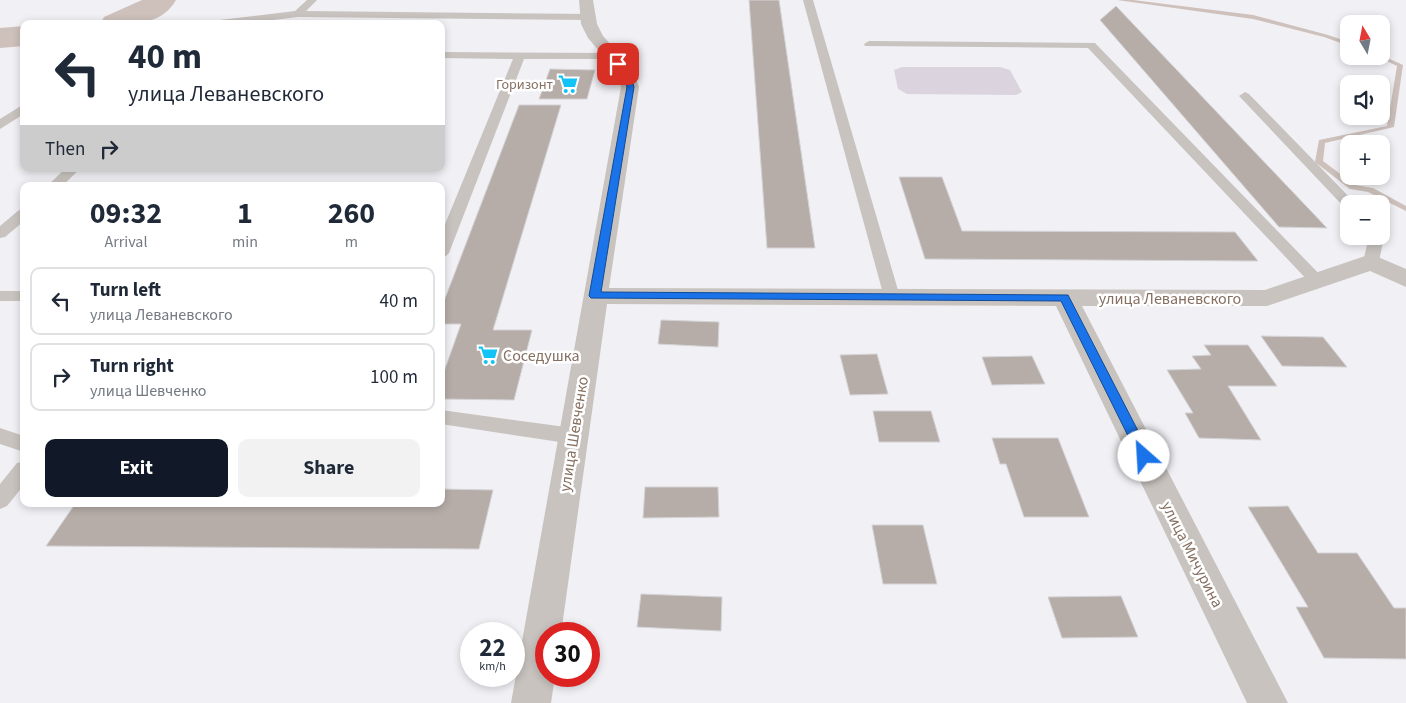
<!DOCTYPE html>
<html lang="en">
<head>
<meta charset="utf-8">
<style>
  body { margin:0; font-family:"Source Sans 3",sans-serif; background:#f2f2f3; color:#1f2937; height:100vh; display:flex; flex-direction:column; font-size:19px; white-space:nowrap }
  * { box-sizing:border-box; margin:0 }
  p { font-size:16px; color:#747a83 }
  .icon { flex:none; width:28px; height:28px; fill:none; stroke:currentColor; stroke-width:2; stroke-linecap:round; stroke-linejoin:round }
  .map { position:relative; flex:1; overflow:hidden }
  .sheet { position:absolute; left:20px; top:182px; width:425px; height:325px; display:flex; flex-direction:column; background:#fff; border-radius:10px; box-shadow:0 2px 8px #0003 }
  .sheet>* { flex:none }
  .guide { position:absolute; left:20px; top:20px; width:425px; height:152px; border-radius:10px; box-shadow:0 2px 8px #0003; background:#fff; color:#1f2937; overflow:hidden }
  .needle { width:32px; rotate:350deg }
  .controls { position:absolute; left:1340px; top:15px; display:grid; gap:10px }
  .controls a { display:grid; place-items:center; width:50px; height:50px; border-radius:10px; background:#fff; box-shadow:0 2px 8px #0003; font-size:25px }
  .speed { position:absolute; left:460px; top:622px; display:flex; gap:10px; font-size:25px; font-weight:700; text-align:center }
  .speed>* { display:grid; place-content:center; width:65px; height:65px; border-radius:50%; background:#fff; box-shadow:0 2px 8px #0003; line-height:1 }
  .speed small { font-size:12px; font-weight:400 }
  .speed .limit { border:8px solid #d22; background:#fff; color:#111 }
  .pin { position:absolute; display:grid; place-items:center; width:42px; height:42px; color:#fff; margin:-21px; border-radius:10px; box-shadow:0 2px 8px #0006 }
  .me { position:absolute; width:55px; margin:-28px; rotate:334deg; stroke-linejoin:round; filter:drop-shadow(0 0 4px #0008) }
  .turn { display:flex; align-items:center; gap:18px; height:105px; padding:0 25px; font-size:22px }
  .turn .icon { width:65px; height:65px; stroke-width:2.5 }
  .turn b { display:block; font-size:35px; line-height:42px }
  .then { display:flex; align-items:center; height:48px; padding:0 25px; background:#0003; gap:10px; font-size:19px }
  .eta { display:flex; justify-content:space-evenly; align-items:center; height:85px; text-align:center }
  .eta b { font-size:30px; font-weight:700; line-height:35px }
  .primary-button { display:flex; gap:10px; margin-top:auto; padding:10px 25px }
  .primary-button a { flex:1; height:58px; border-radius:10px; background:#111827; color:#fff; font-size:20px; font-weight:700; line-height:58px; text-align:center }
  .primary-button a+a { background:#f2f2f3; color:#1f2937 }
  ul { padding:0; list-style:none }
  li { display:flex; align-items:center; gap:15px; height:68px; margin:0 10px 8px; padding:0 15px; border:2px solid #e0e1e3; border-radius:10px }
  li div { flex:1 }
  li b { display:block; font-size:19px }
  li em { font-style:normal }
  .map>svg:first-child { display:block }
  .green { fill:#dbd4df }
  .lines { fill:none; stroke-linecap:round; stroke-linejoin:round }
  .stream { fill:#cec1bc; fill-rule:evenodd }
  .river { fill:#cec1bc; fill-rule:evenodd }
  .building { fill:#b7ada8; stroke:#d3d3d6 }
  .service { fill:#c8c3bf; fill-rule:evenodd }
  .minor { fill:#c8c3bf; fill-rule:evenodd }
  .route { fill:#1a73e8; stroke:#114b97 }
  .labels { text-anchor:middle; stroke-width:5; stroke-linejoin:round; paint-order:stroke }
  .far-poi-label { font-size:14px; fill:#857061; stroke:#fff; text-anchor:end }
  .street-label { font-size:16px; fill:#857061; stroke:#fff }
  .poi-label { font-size:16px; fill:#857061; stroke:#fff; text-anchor:start }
</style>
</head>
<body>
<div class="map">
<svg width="1406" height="703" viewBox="0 0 1406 703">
  <rect width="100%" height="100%" fill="#f0f0f5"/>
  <!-- green -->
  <path class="green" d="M902,67H1000L1010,70L1022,92L1016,95L907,94L898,89L894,70Z"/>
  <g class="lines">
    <!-- stream -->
    <g class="stream">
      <path d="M1117,0H1133L1253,15L1328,35L1349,42V46L1324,37L1253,19Z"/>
      <path d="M1381,55L1403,65L1394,127L1325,143L1323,161L1355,185L1373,188L1406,206V211L1368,192L1350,189L1315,162L1319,140L1387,126L1397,66L1376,56H1381Z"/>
    </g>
    <!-- river -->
    <g class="river">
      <path d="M142,0H176C160,28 127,24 100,24L104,17Z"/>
      <path d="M24,26V46L0,48V28Z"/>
    </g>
  </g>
  <!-- building -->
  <g class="building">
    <path d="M749,0H779L815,248H767Z"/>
    <path d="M1116,6L1327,228L1279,227L1100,20Z"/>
    <path d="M550,69L595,70L587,99H539Z"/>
    <path d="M519,105H561L493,330H532L514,400L441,399V380L461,324H441V309Z"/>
    <path d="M899,177H942L962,231L1235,232L1258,261L925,259Z"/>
    <path d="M661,320L719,322L718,347L658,344Z"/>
    <path d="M1261,336L1323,337L1347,367L1282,366Z"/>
    <path d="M1204,345H1248L1277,386H1228L1261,440L1199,438L1185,413H1193L1167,370L1201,369L1192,356L1211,355Z"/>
    <path d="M877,354L888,394L850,395L840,355Z"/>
    <path d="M1032,356L1045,384L992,385L982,357Z"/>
    <path d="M873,411H931L940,442H879Z"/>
    <path d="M992,438H1058L1089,517H1024L1006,464H1000Z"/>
    <path d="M645,487H718L719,517L643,518Z"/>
    <path d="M441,489L493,490L479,549L46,546L75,504H441Z"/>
    <path d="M1288,506L1318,553H1357L1394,608H1406V659L1324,658L1296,607H1308L1248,507Z"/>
    <path d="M872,525H923L937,584H883Z"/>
    <path d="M641,594L722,597L721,631L637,627Z"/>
    <path d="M1121,596L1138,637L1062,638L1048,597Z"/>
  </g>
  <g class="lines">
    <!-- service -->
    <g class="service">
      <path d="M307,0H317L306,11L588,14L593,17L588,20L298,17L239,24H206L211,21L295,11Z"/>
      <path d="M803,0H813L900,297L898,301L892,302L886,301L884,297Z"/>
      <path d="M869,41L1095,43L1326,281L1324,285H1312L1088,48L865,46L864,44Z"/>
      <path d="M441,52L611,53L616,56L611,59H524L449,253L446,256L441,258V234L513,59L441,58Z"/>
      <path d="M1245,92L1249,94L1356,204H1349V208L1344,207L1241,98L1239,96Z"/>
      <path d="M24,104V114L0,129V119Z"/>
      <path d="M65,169H80L62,186H47Z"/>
      <path d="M24,209V221L5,237L0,238V226L19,210Z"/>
      <path d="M1381,233L1384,236L1379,262L1376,265H1366L1363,262L1369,236H1381Z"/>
      <rect x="0" y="291" width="24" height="10"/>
      <path d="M441,410L573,428L580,431L583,436L580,441L573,444L441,424Z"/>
      <path d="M0,428L24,436V452L0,444Z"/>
      <path d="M24,461V485L7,506L0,509V484L17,463Z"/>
    </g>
    <!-- minor -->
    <path class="minor" d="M579,0H593L597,24L603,36L631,67L639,87L609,288L1265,290L1371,254L1406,269V287L1370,271L1267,306H1082L1288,703H1247L1056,306L607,304L561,634H546V676H555L551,703H511L621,87L617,72L588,38L581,24Z"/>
  </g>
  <!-- route -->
  <path class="route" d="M615,62H620L629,71L634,87L601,292L1068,295L1151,456L1149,460L1144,461L1140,460L1061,301L591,298L589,296L627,87L622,71L614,64Z"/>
  <!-- icons -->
  <defs>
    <symbol id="supermarket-bare" viewBox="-9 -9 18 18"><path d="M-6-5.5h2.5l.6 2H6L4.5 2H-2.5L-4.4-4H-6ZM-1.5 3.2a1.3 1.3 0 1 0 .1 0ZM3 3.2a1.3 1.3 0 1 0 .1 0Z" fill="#11c4f5" stroke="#fff" stroke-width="2.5" paint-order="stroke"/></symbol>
  </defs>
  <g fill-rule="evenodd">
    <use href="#supermarket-bare" x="554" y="70" width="28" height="28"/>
    <use href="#supermarket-bare" x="474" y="341" width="28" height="28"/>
  </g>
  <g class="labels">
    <!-- far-poi labels -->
    <g class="far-poi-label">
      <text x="553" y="89">Горизонт</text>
    </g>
    <!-- street labels -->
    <g class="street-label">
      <text x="1170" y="304">улица Леваневского</text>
      <text transform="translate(573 434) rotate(-81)" y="6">улица Шевченко</text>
      <text transform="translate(1193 554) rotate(63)" y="6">улица Мичурина</text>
    </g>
    <!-- poi labels -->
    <g class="poi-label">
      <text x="503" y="361">Соседушка</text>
    </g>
  </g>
</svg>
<div class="controls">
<a><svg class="needle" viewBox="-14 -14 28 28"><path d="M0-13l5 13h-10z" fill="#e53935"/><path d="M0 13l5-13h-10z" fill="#747a83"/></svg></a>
<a><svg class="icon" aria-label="sound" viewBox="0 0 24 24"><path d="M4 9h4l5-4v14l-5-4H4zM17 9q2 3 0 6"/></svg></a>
<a>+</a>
<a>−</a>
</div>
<div class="speed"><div>22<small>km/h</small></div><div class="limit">30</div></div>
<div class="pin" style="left:618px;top:64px;background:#d93025"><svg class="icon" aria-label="arrive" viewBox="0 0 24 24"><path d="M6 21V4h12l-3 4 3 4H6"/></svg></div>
<svg class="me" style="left:1144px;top:456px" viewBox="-20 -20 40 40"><circle r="19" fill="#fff"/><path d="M0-13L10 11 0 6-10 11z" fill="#1a73e8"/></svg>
<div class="guide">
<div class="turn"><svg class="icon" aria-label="left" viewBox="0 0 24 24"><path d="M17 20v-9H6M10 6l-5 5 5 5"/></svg><div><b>40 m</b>улица Леваневского</div></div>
<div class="then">Then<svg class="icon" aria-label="right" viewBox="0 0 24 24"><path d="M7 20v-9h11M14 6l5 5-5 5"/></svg></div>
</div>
<section class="sheet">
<div class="eta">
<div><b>09:32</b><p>Arrival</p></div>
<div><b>1</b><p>min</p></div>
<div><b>260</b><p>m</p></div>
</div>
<ul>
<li><svg class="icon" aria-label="left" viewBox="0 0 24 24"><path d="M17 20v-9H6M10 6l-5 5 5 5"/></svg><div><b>Turn left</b><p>улица Леваневского</p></div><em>40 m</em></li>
<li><svg class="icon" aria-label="right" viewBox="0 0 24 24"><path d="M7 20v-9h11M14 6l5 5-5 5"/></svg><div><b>Turn right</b><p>улица Шевченко</p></div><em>100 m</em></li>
</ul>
<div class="primary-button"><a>Exit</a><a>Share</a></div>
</section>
</div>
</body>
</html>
